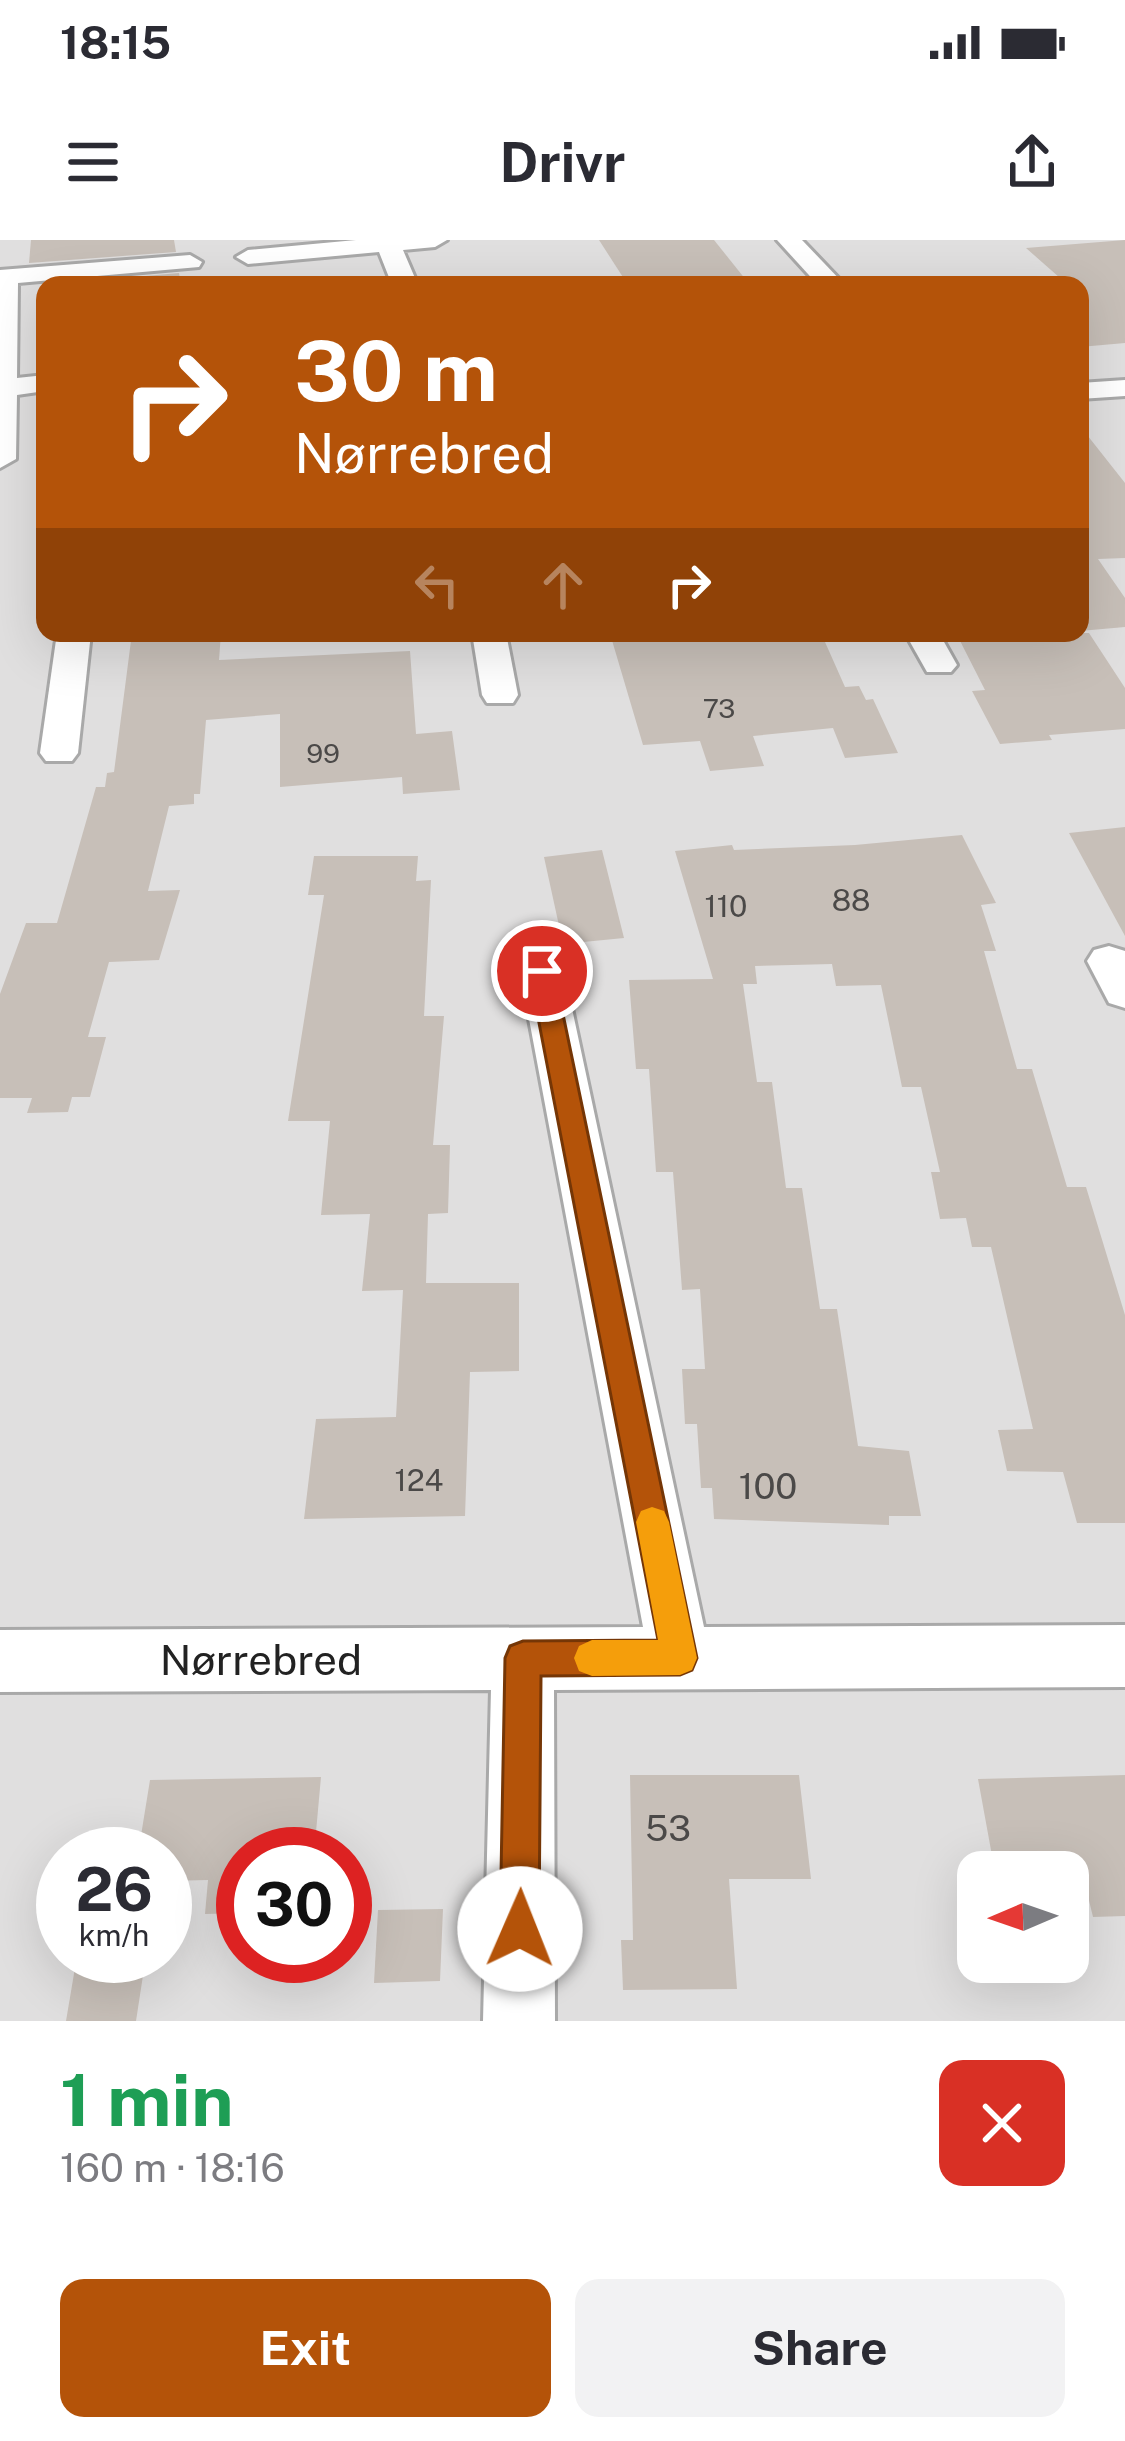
<!DOCTYPE html>
<html lang="en">
<head>
<meta charset="utf-8">
<style>
  body { margin:0; font-family:"Public Sans",sans-serif; background:#f2f2f3; color:#2b2b33; height:100vh; display:flex; flex-direction:column; font-size:45px; white-space:nowrap }
  * { box-sizing:border-box; margin:0 }
  p { font-size:39px; color:#7c7c81 }
  .icon { flex:none; width:66px; height:66px; fill:none; stroke:currentColor; stroke-width:2; stroke-linecap:round; stroke-linejoin:round }
  .map { position:relative; height:1781px; overflow:hidden }
  .drawer { display:flex; flex-direction:column; background:#fff; flex:1 }
  .drawer>* { flex:none }
  .hud { position:absolute; left:36px; top:36px; width:1053px; height:366px; border-radius:24px; box-shadow:0 12px 48px #0002; background:#b45309; color:#fff; overflow:hidden }
  .needle { width:78px; rotate:268deg }
  .fabs { position:absolute; left:957px; top:1611px; display:grid; gap:24px }
  .fabs a { display:grid; place-items:center; width:132px; height:132px; border-radius:24px; background:#fff; box-shadow:0 12px 48px #0002; font-size:60px }
  .speed { position:absolute; left:36px; top:1587px; display:flex; gap:24px; font-size:60px; font-weight:700; text-align:center }
  .speed>* { display:grid; place-content:center; width:156px; height:156px; border-radius:50%; background:#fff; box-shadow:0 12px 48px #0002; line-height:1 }
  .speed small { font-size:30px; font-weight:400 }
  .speed .limit { border:18px solid #d22; background:#fff; color:#111 }
  .pin { position:absolute; display:grid; place-items:center; width:102px; height:102px; color:#fff; margin:-51px; border:6px solid #fff; border-radius:50%; box-shadow:0 3px 12px #0007 }
  .me { position:absolute; width:132px; margin:-66px; rotate:1deg; stroke-linejoin:round; filter:drop-shadow(0 0 9px #0008) }
  .turn { display:flex; align-items:center; gap:42px; height:252px; padding:0 60px; font-size:54px }
  .turn .icon { width:156px; height:156px; stroke-width:2.5 }
  .turn b { display:block; font-size:84px; line-height:102px }
  .lanes { display:flex; align-items:center; height:114px; padding:0 60px; background:#0003; justify-content:center; gap:60px; direction:ltr }
  .lanes .off { opacity:.35 }
  .round { display:grid; place-items:center; flex:none; width:126px; height:126px; border-radius:24px; background:#f2f2f3 }
  .summary { display:flex; align-items:center; justify-content:space-between; height:204px; padding:0 60px }
  h1 { font-size:72px; font-weight:700; line-height:90px; color:#1e9e55 }
  .action { display:flex; gap:24px; margin-top:auto; padding:24px 60px }
  .action a { flex:1; height:138px; border-radius:24px; background:#b45309; color:#fff; font-size:48px; font-weight:700; line-height:138px; text-align:center }
  .action a+a { background:#f2f2f3; color:#2b2b33 }
  .status { display:flex; justify-content:space-between; align-items:center; height:84px; padding:0 60px; background:#fff; direction:ltr }
  .status svg { height:33px; fill:currentColor }
  header { display:flex; justify-content:space-between; align-items:center; height:156px; padding:0 60px; background:#fff; font-size:54px; font-weight:700 }
  .map>svg:first-child { display:block }
  .residential { fill:#e0dfdf; fill-rule:evenodd }
  .building { fill:#c7bfb8 }
  .lines { fill:none; stroke-linecap:round; stroke-linejoin:round }
  .minor-casing { stroke:#a9a9a9; stroke-width:6 }
  .minor { fill:#fff; fill-rule:evenodd }
  .route { fill:#b45309; stroke:#753606; stroke-width:3 }
  .slow { fill:#f59e0b }
  .labels { text-anchor:middle; stroke-width:9; stroke-linejoin:round; paint-order:stroke }
  .far-number-label { font-size:27px; fill:#4b4948 }
  .number-label { font-size:30px; fill:#4b4948 }
  .near-number-label { font-size:36px; fill:#4b4948 }
  .near-street-label { font-size:42px; fill:#222; stroke:#fff }
</style>
</head>
<body>
<div class="status"><b>18:15</b><svg viewBox="0 0 49 12"><path d="M0 12V9h3v3zM5 12V6h3v6zM10 12V3h3v9zM15 12V0h3v12zM26 1h20v11H26zM47 4h2v5h-2z"/></svg></div>
<header><svg class="icon" aria-label="menu" viewBox="0 0 24 24"><path d="M4 6h16M4 12h16M4 18h16"/></svg>Drivr<svg class="icon" aria-label="share" viewBox="0 0 24 24"><path d="M12 15V3M7 8l5-5 5 5M5 13v7h14v-7"/></svg></header>
<div class="map">
<svg width="1125" height="1781" viewBox="0 0 1125 1781">
  <rect width="100%" height="100%" fill="#f2efe9"/>
  <!-- residential -->
  <path class="residential" d="M0,0H1125V1781H0ZM45,45H1080V393H45ZM63,1614H165V1716H63ZM243,1614H345V1716H243ZM978,1632H1068V1722H978Z"/>
  <!-- building -->
  <g class="building">
    <path d="M31,0H174L176,12L29,23Z"/>
    <path d="M599,0H714L750,45H628Z"/>
    <path d="M1125,0V103L1080,107V45H1068L1026,8Z"/>
    <path d="M179,33L181,45H46Z"/>
    <path d="M1080,186L1125,243V318L1098,319L1125,358V387L1080,391Z"/>
    <path d="M132,393H221L219,420L410,411L416,494L452,491L460,550L403,554L402,537L280,547V474L206,480L200,554H194V564L169,566L148,651L180,650L159,720L109,722L88,797H106L90,857H72L68,872L27,873L32,858H0V754L26,683H57L96,547H105L107,533L114,532Z"/>
    <path d="M658,393H821L845,447L859,446L866,460L873,459L898,513L845,518L833,488L753,496L764,526L710,531L700,501L643,505L611,397Z"/>
    <path d="M956,393H1089L1125,448V489L1049,495L1052,500L1000,504L972,451L985,450Z"/>
    <path d="M1125,587V696L1069,593Z"/>
    <path d="M962,595L996,663L981,665L996,711H984L1017,829H1032L1067,947H1086L1125,1075V1283H1077L1063,1232L1007,1231L998,1190L1033,1189L991,1007H972L966,978L940,979L931,932H940L921,847H902L881,745L836,746L832,724L755,726L757,744H743L757,842H772L786,948H802L820,1069H837L858,1206L909,1211L921,1276H889V1285L714,1279L712,1248H701L697,1184H685L682,1129H705L700,1049L682,1050L673,932H656L649,829H636L629,740L713,739L675,611L732,605L734,610L855,605Z"/>
    <path d="M602,610L624,698L563,704L544,617Z"/>
    <path d="M314,616H418L416,641L431,640L424,776H444L433,905H450L448,973L428,974L426,1043H519V1131L470,1132L465,1276L304,1279L316,1179L396,1177L403,1050L362,1051L370,974L321,975L330,881H288L324,655H308Z"/>
    <path d="M630,1535H799L811,1639H729L737,1749L623,1750L621,1700H633Z"/>
    <path d="M1125,1535V1676L1093,1677L1083,1636H1068V1632H995L978,1539Z"/>
    <path d="M321,1537L314,1614H243V1673L205,1674L208,1640L165,1641V1614H138L150,1540Z"/>
    <path d="M443,1669L440,1741L374,1743L378,1670Z"/>
    <path d="M77,1716H146L136,1781H66Z"/>
  </g>
  <g class="lines">
    <defs>
      <g id="minor">
        <path d="M356,0H447L435,7L403,10L418,45H392L379,12L248,24L236,17L248,10Z"/>
        <path d="M777,0H802L845,45H818Z"/>
        <path d="M190,15L202,22L199,27L18,43L17,138L45,135V151L17,155L16,219L0,228V30Z"/>
        <path d="M1125,140V156L1080,159V143Z"/>
        <path d="M57,393H91L78,513L72,521H46L40,513Z"/>
        <path d="M472,393H506L518,455L513,463H487L482,455Z"/>
        <path d="M905,393H939L957,425L951,432H927Z"/>
        <path d="M1109,706L1125,711V768L1109,763L1087,721L1094,710Z"/>
        <path d="M542,716L557,720L564,731L704,1387L1125,1385V1447L554,1450L555,1781H483L491,1450L0,1452V1390L643,1387L520,731L527,720Z"/>
      </g>
    </defs>
    <!-- minor casing -->
    <use href="#minor" class="minor-casing"/>
    <!-- minor -->
    <use href="#minor" class="minor"/>
  </g>
  <!-- route -->
  <path class="route" d="M542,722L554,731L697,1418L692,1430L680,1435L541,1436L539,1689L534,1703L520,1709L506,1703L500,1689L505,1418L510,1406L523,1401L658,1400L529,731Z"/>
  <!-- slow -->
  <path class="slow" d="M652,1267L664,1271L669,1282L697,1418L692,1430L680,1435L592,1436L579,1431L574,1418L579,1406L592,1400H658L636,1282L641,1271Z"/>
  <g class="labels">
    <!-- far-number labels -->
    <g class="far-number-label">
      <text x="719" y="478">73</text>
      <text x="323" y="523">99</text>
    </g>
    <!-- number labels -->
    <g class="number-label">
      <text x="851" y="671">88</text>
      <text x="726" y="677">110</text>
      <text x="419" y="1251">124</text>
    </g>
    <!-- near-number labels -->
    <g class="near-number-label">
      <text x="768" y="1259">100</text>
      <text x="668" y="1601">53</text>
    </g>
    <!-- near-street labels -->
    <g class="near-street-label">
      <text x="261" y="1435">Nørrebred</text>
    </g>
  </g>
</svg>
<div class="fabs">
<a><svg class="needle" viewBox="-14 -14 28 28"><path d="M0-13l5 13h-10z" fill="#e53935"/><path d="M0 13l5-13h-10z" fill="#7c7c81"/></svg></a>
</div>
<div class="speed"><div>26<small>km/h</small></div><div class="limit">30</div></div>
<div class="pin" style="left:542px;top:731px;background:#d93025"><svg class="icon" aria-label="arrive" viewBox="0 0 24 24"><path d="M6 21V4h12l-3 4 3 4H6"/></svg></div>
<svg class="me" style="left:520px;top:1689px" viewBox="-20 -20 40 40"><circle r="19" fill="#fff"/><path d="M0-13L10 11 0 6-10 11z" fill="#b45309"/></svg>
<div class="hud">
<div class="turn"><svg class="icon" aria-label="right" viewBox="0 0 24 24"><path d="M7 20v-9h11M14 6l5 5-5 5"/></svg><div><b>30 m</b>Nørrebred</div></div>
<div class="lanes"><svg class="icon off" aria-label="left" viewBox="0 0 24 24"><path d="M17 20v-9H6M10 6l-5 5 5 5"/></svg><svg class="icon off" aria-label="ahead" viewBox="0 0 24 24"><path d="M12 20V5M6 11l6-6 6 6"/></svg><svg class="icon" aria-label="right" viewBox="0 0 24 24"><path d="M7 20v-9h11M14 6l5 5-5 5"/></svg></div>
</div>
</div>
<section class="drawer">
<div class="summary"><div><h1>1 min</h1><p>160 m · 18:16</p></div><a class="round" style="background:#d93025;color:#fff"><svg class="icon" aria-label="close" viewBox="0 0 24 24"><path d="M6 6l12 12M18 6L6 18"/></svg></a></div>
<div class="action"><a>Exit</a><a>Share</a></div>
</section>
</body>
</html>
